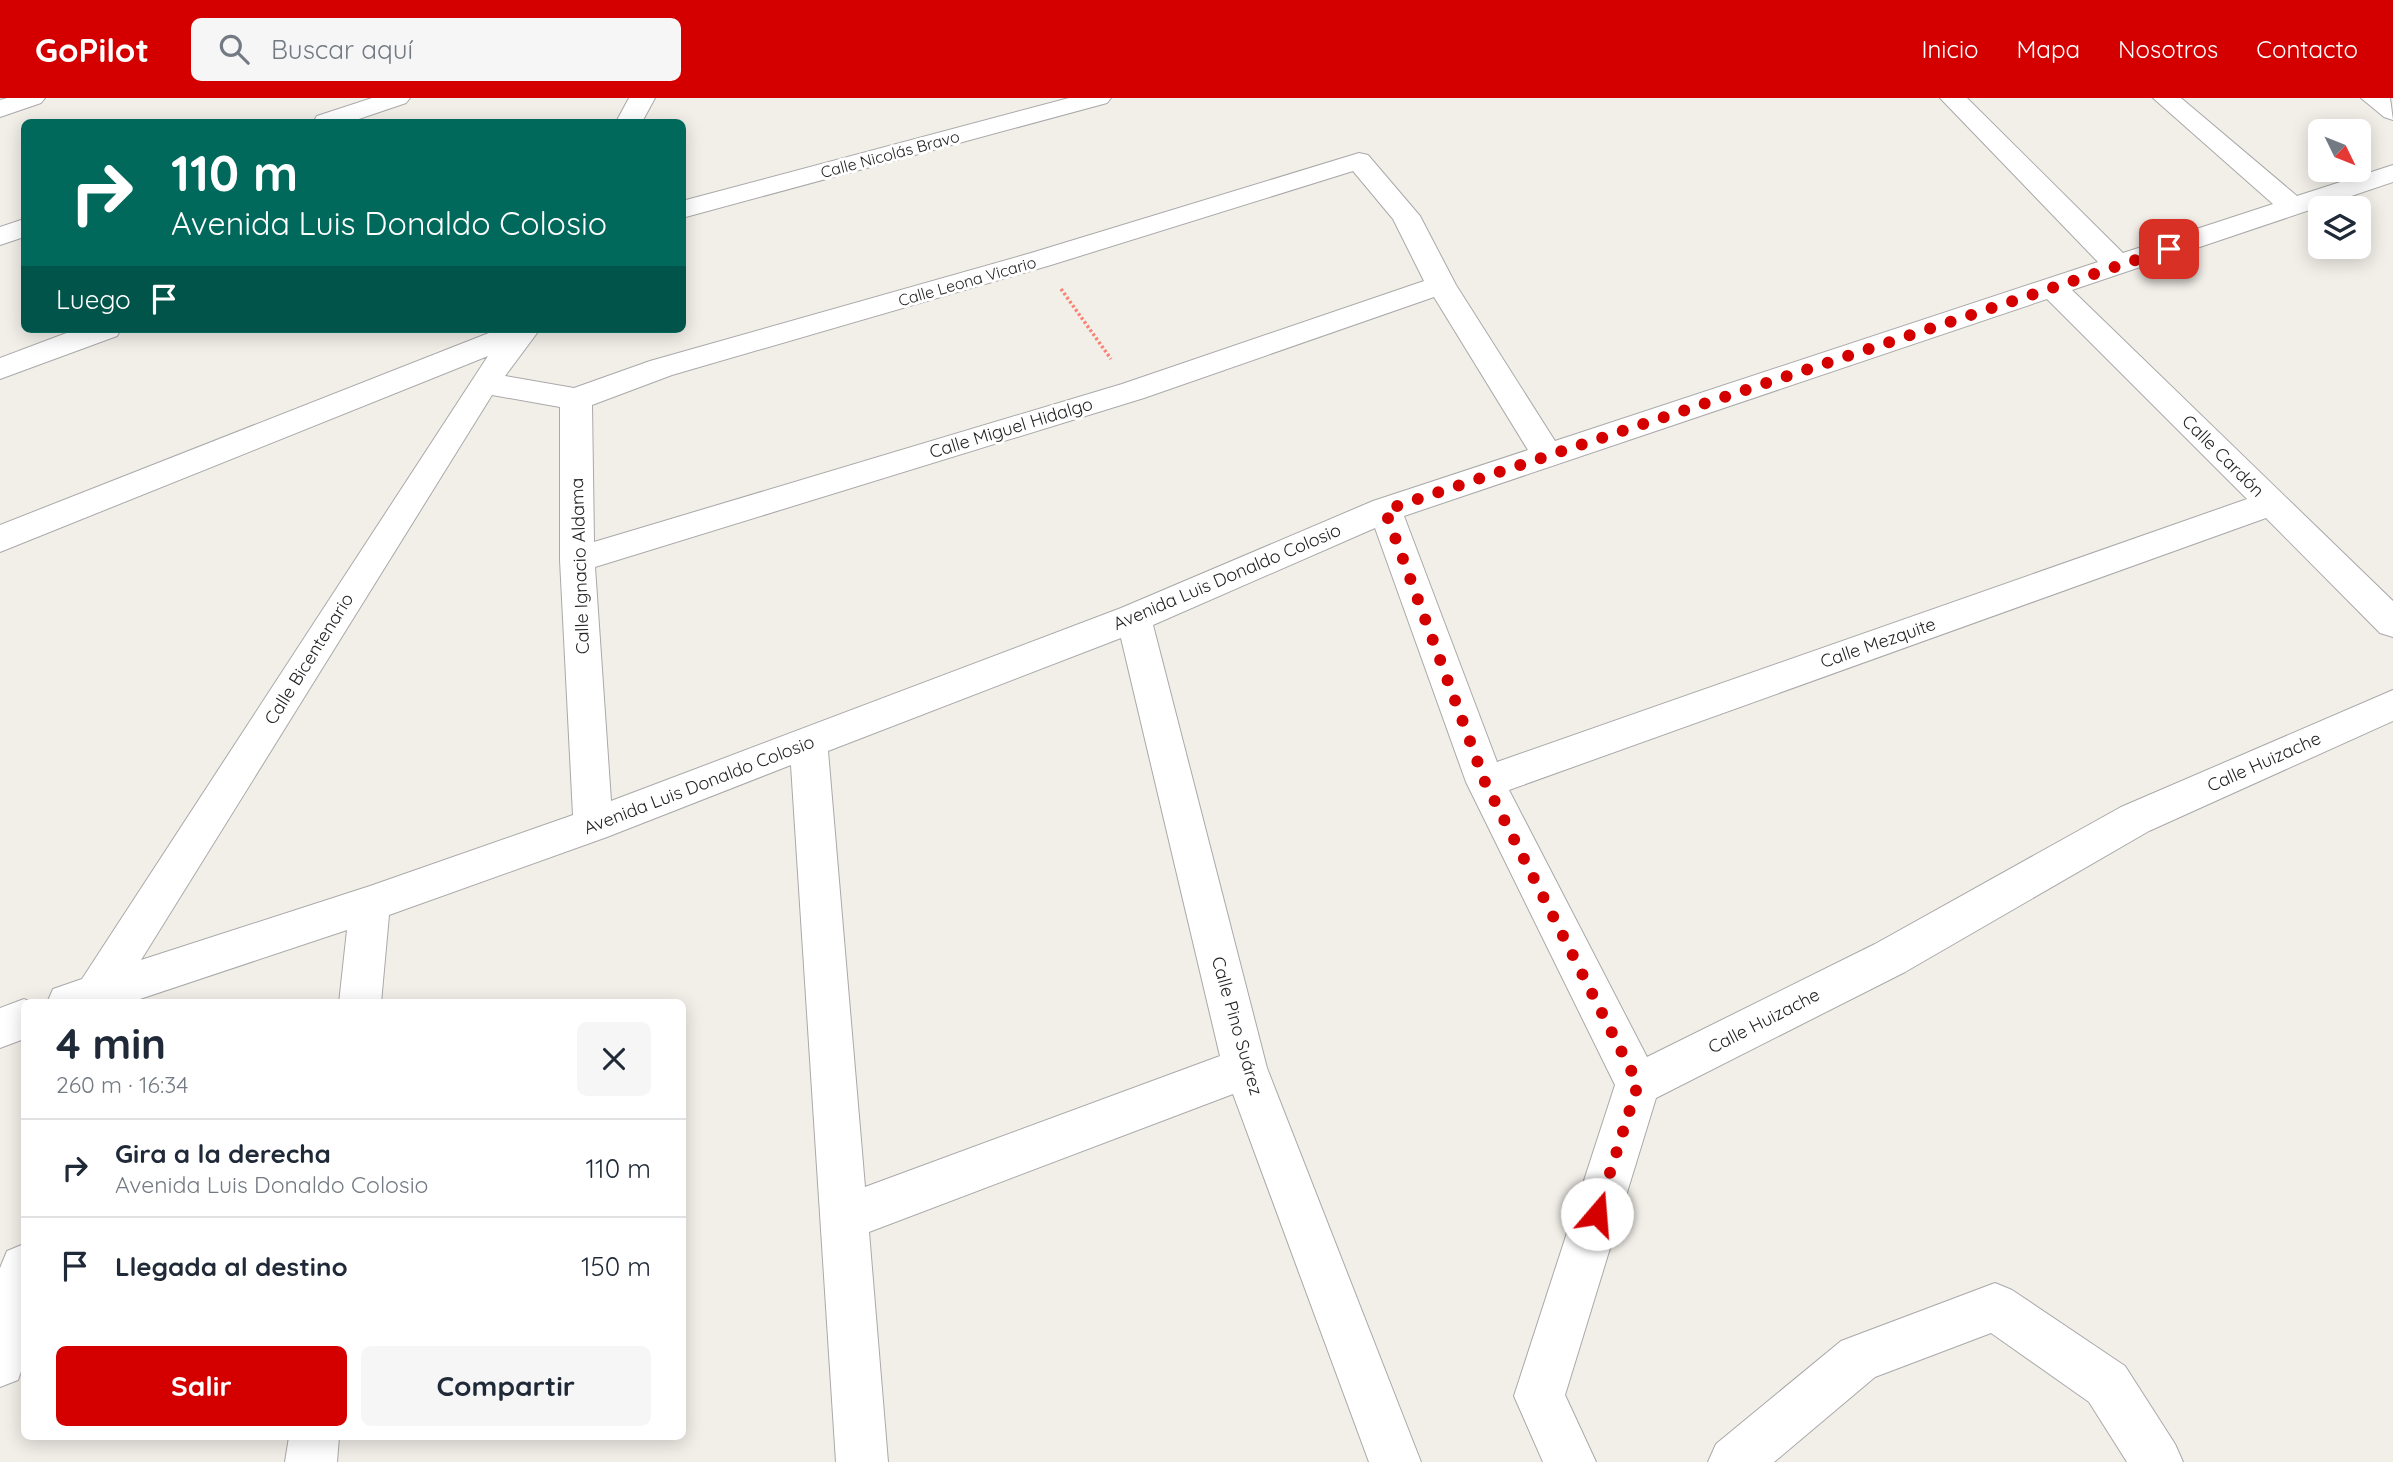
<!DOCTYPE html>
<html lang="es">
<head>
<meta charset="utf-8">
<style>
  body { margin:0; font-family:Quicksand,sans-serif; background:#f6f6f7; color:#1f2937; height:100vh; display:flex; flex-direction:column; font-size:26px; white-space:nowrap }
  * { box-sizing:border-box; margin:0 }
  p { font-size:23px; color:#747a83 }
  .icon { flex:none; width:38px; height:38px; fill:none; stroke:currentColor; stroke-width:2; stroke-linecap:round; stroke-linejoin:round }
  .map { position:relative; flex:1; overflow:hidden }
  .side { position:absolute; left:21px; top:901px; width:665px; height:441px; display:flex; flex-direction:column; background:#fff; border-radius:10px; box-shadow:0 4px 18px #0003 }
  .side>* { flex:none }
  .top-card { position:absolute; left:21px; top:21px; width:665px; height:214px; border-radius:10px; box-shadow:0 4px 18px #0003; background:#00695c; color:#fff; overflow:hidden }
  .needle { width:46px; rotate:133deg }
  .buttons { position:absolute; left:2308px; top:21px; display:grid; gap:14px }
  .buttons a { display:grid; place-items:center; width:63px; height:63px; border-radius:10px; background:#fff; box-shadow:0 4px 18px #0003; font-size:35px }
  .pin { position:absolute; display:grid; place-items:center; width:60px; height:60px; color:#fff; margin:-30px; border-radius:14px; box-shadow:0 4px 10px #0006 }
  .me { position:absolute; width:77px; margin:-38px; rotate:18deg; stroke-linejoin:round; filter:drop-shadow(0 0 5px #0008) }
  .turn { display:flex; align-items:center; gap:24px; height:147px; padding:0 35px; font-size:32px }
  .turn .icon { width:91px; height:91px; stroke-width:2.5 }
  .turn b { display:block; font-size:49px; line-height:60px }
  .then { display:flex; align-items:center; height:66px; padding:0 35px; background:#0003; gap:14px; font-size:26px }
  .round { display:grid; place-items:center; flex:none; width:74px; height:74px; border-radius:10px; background:#f6f6f7 }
  .head { display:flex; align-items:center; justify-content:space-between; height:119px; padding:0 35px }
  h1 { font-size:42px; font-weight:800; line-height:52px }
  .action { display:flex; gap:14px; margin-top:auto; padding:14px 35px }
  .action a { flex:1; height:80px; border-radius:10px; background:#d40000; color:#fff; font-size:28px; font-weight:800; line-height:80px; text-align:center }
  .action a+a { background:#f6f6f7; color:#1f2937 }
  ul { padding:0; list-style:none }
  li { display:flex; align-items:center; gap:21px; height:98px; padding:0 35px; border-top:2px solid #e0e1e3 }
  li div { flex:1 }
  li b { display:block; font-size:26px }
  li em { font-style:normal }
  header { display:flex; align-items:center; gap:42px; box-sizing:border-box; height:98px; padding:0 35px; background:#d40000; color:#fff }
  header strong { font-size:33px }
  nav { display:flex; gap:38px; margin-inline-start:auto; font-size:24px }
  .search { width:490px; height:63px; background:#f6f6f7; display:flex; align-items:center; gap:18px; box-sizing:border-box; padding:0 24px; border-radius:10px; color:#747a83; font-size:26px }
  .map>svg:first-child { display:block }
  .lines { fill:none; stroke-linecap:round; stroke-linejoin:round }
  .minor-casing { stroke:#a9a9a9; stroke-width:2 }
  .path { stroke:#fa8072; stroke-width:3.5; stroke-dasharray:2.5 2.5; stroke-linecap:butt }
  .minor { fill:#fff; fill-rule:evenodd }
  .route { stroke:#d40000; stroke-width:12; stroke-dasharray:0 21.6 }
  .labels { text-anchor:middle; stroke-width:6; stroke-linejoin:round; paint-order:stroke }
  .far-street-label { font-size:16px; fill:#222; stroke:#fff }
  .street-label { font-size:18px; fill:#222; stroke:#fff }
</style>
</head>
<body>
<header>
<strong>GoPilot</strong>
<div class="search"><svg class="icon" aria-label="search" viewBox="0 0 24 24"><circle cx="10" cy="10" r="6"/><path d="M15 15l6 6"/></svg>Buscar aquí</div>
<nav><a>Inicio</a><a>Mapa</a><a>Nosotros</a><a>Contacto</a></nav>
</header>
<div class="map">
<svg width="2393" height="1364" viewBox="0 0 2393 1364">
  <rect width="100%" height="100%" fill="#f2efe9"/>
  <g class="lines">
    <defs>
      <g id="minor">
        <path d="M7,0H45L41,5L0,19V2Z"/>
        <path d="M372,0H410L406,5L350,24H313L317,18Z"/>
        <path d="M629,0H655L642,24H616Z"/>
        <path d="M1069,0H1111L1107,5L682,120V103Z"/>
        <path d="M1940,0H1967L2123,155L2273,106L2153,0H2181L2297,98L2393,67V84L2072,192L2393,503V539L2380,535L2266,420L1509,692L1647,959L1875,846L2121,709L2393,592V623L2149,733L1905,874L1656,1000L1565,1297L1596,1364H1543L1514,1298L1615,987L1466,684L1375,430L1153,527L1267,970L1421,1364H1369L1233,996L869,1134L888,1364H836L791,667L607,739L389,817L381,905H339L347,832L128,905H47L53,891L82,881L488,258L0,454V427L499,231H540L505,278L574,290L650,263L1031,155L1359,55L1368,57L1420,118L1456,187L1555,343L2098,164ZM1353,73L1393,121L1424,183L1122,286L594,444L592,307L672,277L1051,167ZM1434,199L1528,352L1373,403L1121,510L611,703L595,469L1144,300ZM2047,201L2247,401L1497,664L1404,418ZM492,297L560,309V462L573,717L370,788L141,862ZM1121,540L1220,958L865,1089L828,653Z"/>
        <path d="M2361,0H2390L2393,22L2384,19Z"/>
        <path d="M24,121V139L0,147V129Z"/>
        <path d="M77,231H121L117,238L0,281V260Z"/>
        <path d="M24,901L34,905H24V941L0,950V910Z"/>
        <path d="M24,1146V1265L18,1282L0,1289V1170L7,1153Z"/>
        <path d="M1995,1185L2012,1192L2125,1268L2175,1346L2183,1364H2127L2089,1304L1991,1235L1875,1279L1774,1364H1708L1716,1346L1841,1243Z"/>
        <path d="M289,1339H339L337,1364H285Z"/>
      </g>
    </defs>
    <!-- minor casing -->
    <use href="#minor" class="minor-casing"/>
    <!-- path -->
    <path class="path" d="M1061,191L1111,261"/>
    <!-- minor -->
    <use href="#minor" class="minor"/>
  </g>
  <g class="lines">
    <!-- route -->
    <path class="route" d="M1597,1116L1638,986L1485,684L1385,412L2169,151"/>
  </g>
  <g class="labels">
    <!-- far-street labels -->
    <g class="far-street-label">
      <text transform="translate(890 56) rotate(-15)" y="6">Calle Nicolás Bravo</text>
      <text transform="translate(967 183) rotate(-16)" y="6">Calle Leona Vicario</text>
    </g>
    <!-- street labels -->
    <g class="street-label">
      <text transform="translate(1011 330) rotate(-17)" y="6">Calle Miguel Hidalgo</text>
      <text transform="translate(2223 358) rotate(45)" y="6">Calle Cardón</text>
      <text transform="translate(580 468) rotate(-92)" y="6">Calle Ignacio Aldama</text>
      <text transform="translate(1227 479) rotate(-23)" y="6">Avenida Luis Donaldo Colosio</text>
      <text transform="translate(1878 545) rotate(-19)" y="6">Calle Mezquite</text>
      <text transform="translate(309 561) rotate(-58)" y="6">Calle Bicentenario</text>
      <text transform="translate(2264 664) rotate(-24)" y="6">Calle Huizache</text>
      <text transform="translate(699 687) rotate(-21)" y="6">Avenida Luis Donaldo Colosio</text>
      <text transform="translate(1764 923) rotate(-27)" y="6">Calle Huizache</text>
      <text transform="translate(1237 928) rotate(74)" y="6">Calle Pino Suárez</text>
    </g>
  </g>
</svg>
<div class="buttons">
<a><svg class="needle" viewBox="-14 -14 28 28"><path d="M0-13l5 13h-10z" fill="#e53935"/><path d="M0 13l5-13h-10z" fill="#747a83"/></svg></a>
<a><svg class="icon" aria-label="layers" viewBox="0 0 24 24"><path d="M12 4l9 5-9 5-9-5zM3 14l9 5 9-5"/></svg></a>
</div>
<div class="pin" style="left:2169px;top:151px;background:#d93025"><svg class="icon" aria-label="arrive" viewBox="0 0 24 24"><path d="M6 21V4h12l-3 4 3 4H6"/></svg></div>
<svg class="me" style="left:1597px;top:1116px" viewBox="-20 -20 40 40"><circle r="19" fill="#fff"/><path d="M0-13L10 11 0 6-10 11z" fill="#d40000"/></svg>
<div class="top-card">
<div class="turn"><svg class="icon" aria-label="right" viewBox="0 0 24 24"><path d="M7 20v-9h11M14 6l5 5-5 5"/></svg><div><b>110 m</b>Avenida Luis Donaldo Colosio</div></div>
<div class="then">Luego<svg class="icon" aria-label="arrive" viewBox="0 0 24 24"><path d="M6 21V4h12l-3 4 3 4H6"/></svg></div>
</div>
<section class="side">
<div class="head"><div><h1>4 min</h1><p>260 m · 16:34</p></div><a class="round"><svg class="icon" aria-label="close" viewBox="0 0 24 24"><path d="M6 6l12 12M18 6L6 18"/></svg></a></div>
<ul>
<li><svg class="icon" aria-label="right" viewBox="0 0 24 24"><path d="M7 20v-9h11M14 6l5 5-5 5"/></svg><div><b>Gira a la derecha</b><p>Avenida Luis Donaldo Colosio</p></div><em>110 m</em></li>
<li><svg class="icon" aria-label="arrive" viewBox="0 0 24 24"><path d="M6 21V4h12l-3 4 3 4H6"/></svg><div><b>Llegada al destino</b></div><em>150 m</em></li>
</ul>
<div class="action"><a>Salir</a><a>Compartir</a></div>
</section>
</div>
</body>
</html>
